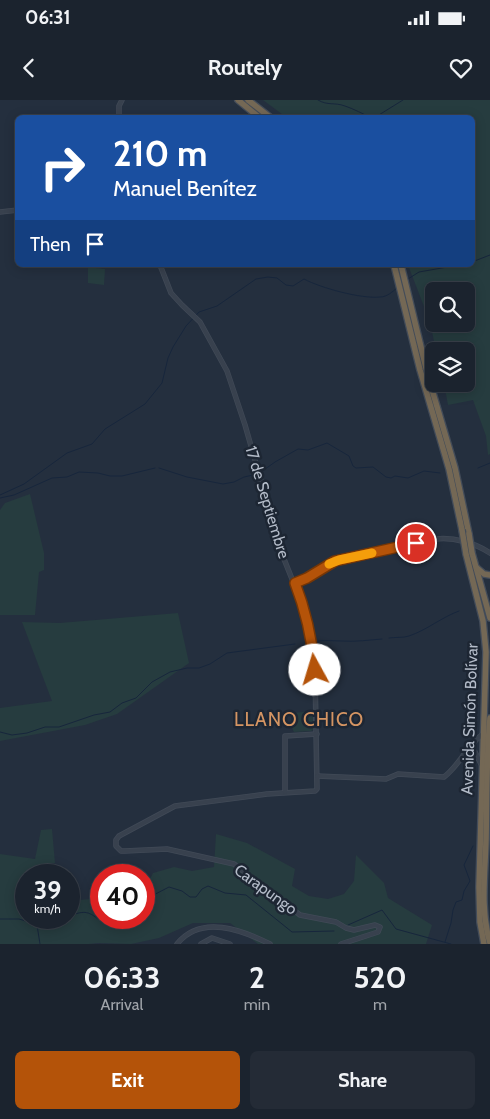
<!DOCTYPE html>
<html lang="en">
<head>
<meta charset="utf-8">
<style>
  body { margin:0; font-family:Cabin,sans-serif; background:#242b36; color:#f1f3f6; height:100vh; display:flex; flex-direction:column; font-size:19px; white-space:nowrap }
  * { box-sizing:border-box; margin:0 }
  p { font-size:16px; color:#a0a4aa }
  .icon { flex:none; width:28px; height:28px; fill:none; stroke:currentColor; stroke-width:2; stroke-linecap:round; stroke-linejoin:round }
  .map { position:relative; height:844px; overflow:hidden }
  .drawer { display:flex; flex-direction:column; background:#1b232e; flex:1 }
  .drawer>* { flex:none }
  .hud { position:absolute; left:15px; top:15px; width:460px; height:152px; border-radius:8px; box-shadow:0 2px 12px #0003,0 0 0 1px #39404a; background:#1a4fa0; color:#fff; overflow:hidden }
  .fabs { position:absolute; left:425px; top:182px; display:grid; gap:10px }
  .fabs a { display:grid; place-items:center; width:50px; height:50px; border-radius:8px; background:#1b232e; box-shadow:0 2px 12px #0003,0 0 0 1px #39404a; font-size:25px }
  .speed { position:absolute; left:15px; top:764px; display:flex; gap:10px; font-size:25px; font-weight:700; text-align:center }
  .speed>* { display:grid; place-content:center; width:65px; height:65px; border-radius:50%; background:#1b232e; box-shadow:0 2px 12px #0003,0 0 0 1px #39404a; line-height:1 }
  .speed small { font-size:12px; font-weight:400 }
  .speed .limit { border:8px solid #d22; background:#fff; color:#111 }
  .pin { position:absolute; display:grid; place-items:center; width:42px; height:42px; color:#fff; margin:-21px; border:2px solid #fff; border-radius:50%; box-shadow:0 1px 5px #0007 }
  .me { position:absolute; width:55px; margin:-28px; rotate:354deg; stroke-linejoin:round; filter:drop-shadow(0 0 4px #0008) }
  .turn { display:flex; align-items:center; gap:18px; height:105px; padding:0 15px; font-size:22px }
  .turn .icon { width:65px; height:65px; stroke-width:2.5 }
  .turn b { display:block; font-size:35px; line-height:42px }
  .then { display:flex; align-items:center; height:48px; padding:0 15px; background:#0003; gap:10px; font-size:19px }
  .eta { display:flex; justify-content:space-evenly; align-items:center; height:85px; text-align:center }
  .eta b { font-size:30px; font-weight:700; line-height:35px }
  .action { display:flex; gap:10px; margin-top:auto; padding:10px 15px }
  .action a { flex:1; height:58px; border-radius:8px; background:#b45309; color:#fff; font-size:20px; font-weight:700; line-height:58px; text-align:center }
  .action a+a { background:#242b36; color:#f1f3f6 }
  .status { display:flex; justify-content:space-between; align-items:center; height:35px; padding:0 25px; background:#1b232e; direction:ltr }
  .status svg { height:14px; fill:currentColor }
  header { display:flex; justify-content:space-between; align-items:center; height:65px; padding:0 15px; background:#1b232e; font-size:22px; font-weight:700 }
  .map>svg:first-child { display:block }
  .green { fill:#263c3f; fill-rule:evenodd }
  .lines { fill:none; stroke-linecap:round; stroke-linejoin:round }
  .stream { stroke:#17263c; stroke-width:1 }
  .minor-casing { stroke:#414a57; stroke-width:5.5 }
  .highway-casing { stroke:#434c59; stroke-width:8 }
  .minor { stroke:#38414e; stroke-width:4 }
  .highway { stroke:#746855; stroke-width:5.5 }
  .highway-bridge-casing { stroke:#434c59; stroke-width:8; stroke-linecap:butt }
  .highway-bridge { stroke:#746855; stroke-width:5.5 }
  .route-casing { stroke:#753606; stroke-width:12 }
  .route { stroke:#b45309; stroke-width:9 }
  .slow { stroke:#f59e0b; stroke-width:9 }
  .labels { text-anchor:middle; stroke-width:5; stroke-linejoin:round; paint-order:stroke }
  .street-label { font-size:16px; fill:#b4bcc9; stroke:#1d2633 }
  .quarter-label { font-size:19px; letter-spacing:1px; fill:#d59563; stroke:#1d2633 }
</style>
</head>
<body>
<div class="status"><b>06:31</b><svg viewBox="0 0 49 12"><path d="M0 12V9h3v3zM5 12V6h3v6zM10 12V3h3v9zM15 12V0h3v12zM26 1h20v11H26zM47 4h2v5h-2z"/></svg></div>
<header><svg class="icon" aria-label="back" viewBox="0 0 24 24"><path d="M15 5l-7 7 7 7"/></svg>Routely<svg class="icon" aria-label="heart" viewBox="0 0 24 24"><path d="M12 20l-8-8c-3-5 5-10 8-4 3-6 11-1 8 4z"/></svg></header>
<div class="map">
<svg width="490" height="844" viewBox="0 0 490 844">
  <rect width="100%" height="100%" fill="#242f3e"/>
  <!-- green -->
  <g class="green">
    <path d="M263,0H490V354L488,355L486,336L473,300L448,305L444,284H466V251H436L430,222L408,165H472V18L286,17ZM434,191H466V224H434Z"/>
    <path d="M91,165H97L96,168L105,169L104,185L88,183V167H91Z"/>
    <path d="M30,394L44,453V470L39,472L35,515H0V410L5,403Z"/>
    <path d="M178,513L189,563L117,614L85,625L0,641V608L52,601L22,522L60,523Z"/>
    <path d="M311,611L313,613L314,629L311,631L294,632C291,628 291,617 294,613Z"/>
    <path d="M52,729L55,763L46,764L47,775H26V818H69V801L101,798V818H144V782L150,779L153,773L174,767L192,771L214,767L216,734L247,743L295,769L292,786L309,796L328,799L344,794L354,781L356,755L384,783L388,798L432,825L426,844H258L230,823H193L159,838L131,844L98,843L89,844H0V754L35,759L41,730Z"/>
  </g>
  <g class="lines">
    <!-- stream -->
    <g class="stream">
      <path d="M318,0C328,6 334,2 345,6C354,9 363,14 372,18"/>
      <path d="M374,18L403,0"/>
      <path d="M472,162L490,155"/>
      <path d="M408,179L419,172L459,165"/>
      <path d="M159,368L187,377L223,384L234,382L244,377L258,374"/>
      <path d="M478,368L490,363"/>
      <path d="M261,372L275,362L298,349L308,350L327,343L349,356L353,366L356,368L373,367L386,377L391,378L395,376L408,378L424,371L440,373"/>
      <path d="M0,395L24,384L67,353L92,344L105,329L145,304L162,283L168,258L173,247L186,226L199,212L217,206L256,179L268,177L277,178L286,185L293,186L304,179C321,188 361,199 380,197C387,197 392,192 397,188"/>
      <path d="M0,398L14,395L52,378L67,377L79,372L98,373L110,376H122L155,368"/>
      <path d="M389,538C395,537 403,538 409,536C427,530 442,517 459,511"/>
      <path d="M318,541C327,540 334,541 342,541C356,542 369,540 382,539"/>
      <path d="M0,632L12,635L27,633L45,627H59L94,615L110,612L122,603L136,598L152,582L170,572L187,568H199L210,564L227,553L295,544"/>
      <path d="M144,800L169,787L182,791L190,797H196L202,789L208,786L225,793L246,795L292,832L334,831"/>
      <path d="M69,816C86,810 88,811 102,822L110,821L116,818"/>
      <path d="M0,819H19L36,824L48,819H57L64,818"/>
      <path d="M37,825L40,844"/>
      <path d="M348,825L382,810L396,829L451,844"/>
      <path d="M445,842L451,823L453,810L456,802L462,800L464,791L470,781L464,765L473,746"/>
    </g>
    <defs>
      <g id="minor">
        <path d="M119,18V6L122,0"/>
        <path d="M0,112L18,110"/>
        <path d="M160,165L171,193L182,205L200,222L227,271L245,325L282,454L304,509L312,546L315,569L317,689L315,691L267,694L175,706L119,736L116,740V746L121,751H125L167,749L234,764L300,815L336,822L346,828L354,830L375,825L380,827L378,832L341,844"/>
        <path d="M295,483L304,479L339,460L436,439C454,437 475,443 490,453"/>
        <path d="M470,647L475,652L481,664"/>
        <path d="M317,676L386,679L398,674L444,677C460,665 467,645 483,634"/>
        <path d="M285,692V636L317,634"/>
        <path d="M177,844C201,814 242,830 270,844"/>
        <path d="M201,844L212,838L230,844"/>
      </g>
      <g id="highway">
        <path d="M238,0L260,18"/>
        <path d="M248,0L271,18"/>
        <path d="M394,165L420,270L449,369L462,430"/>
        <path d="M401,165L428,276L455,368L469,434"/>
        <path d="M472,453L490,518"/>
        <path d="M466,454L483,521L486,552L479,787L480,822L484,844"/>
        <path d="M477,468L484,474L490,475"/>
        <path d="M490,618C486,659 487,700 486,740C485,775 480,810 490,843"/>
      </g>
    </defs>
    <!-- minor casing -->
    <use href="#minor" class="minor-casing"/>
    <!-- highway casing -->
    <use href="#highway" class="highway-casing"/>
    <!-- minor -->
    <use href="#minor" class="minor"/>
    <!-- highway -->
    <use href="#highway" class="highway"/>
    <defs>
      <g id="highway-bridge">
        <path d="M462,430L466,454"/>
        <path d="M469,434L472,453"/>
      </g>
    </defs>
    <!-- highway-bridge casing -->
    <use href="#highway-bridge" class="highway-bridge-casing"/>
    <!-- highway-bridge -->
    <use href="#highway-bridge" class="highway-bridge"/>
  </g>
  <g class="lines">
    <defs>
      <path id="route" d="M315,570C312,540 306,511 295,483L307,478L335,461L416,443"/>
    </defs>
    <!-- route casing -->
    <use href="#route" class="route-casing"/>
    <!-- route -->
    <use href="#route" class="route"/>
    <!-- slow -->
    <path class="slow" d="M329,464L339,460L372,453"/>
  </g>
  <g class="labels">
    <!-- street labels -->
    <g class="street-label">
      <text transform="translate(268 402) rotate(73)" y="6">17 de Septiembre</text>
      <text transform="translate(469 619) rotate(-88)" y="6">Avenida Simón Bolívar</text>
      <text transform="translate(266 789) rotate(36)" y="6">Carapungo</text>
    </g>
    <!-- quarter labels -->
    <g class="quarter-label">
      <text x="299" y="626">LLANO CHICO</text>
    </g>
  </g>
</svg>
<div class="fabs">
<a><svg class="icon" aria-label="search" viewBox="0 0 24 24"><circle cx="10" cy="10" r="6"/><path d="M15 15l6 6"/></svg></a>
<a><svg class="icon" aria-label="layers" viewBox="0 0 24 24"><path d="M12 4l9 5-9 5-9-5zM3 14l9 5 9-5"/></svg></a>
</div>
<div class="speed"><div>39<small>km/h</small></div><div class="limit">40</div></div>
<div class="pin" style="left:416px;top:443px;background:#d93025"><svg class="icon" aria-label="arrive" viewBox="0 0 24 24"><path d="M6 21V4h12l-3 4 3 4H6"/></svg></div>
<svg class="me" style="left:315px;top:570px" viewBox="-20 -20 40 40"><circle r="19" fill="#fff"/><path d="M0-13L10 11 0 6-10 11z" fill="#b45309"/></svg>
<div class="hud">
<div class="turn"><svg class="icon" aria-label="right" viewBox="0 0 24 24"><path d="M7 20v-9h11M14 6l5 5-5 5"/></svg><div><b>210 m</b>Manuel Benítez</div></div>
<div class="then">Then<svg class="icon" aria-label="arrive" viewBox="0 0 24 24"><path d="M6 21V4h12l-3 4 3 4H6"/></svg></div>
</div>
</div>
<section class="drawer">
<div class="eta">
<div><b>06:33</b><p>Arrival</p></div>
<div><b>2</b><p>min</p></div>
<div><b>520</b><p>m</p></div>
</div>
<div class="action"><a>Exit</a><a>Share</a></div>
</section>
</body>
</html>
